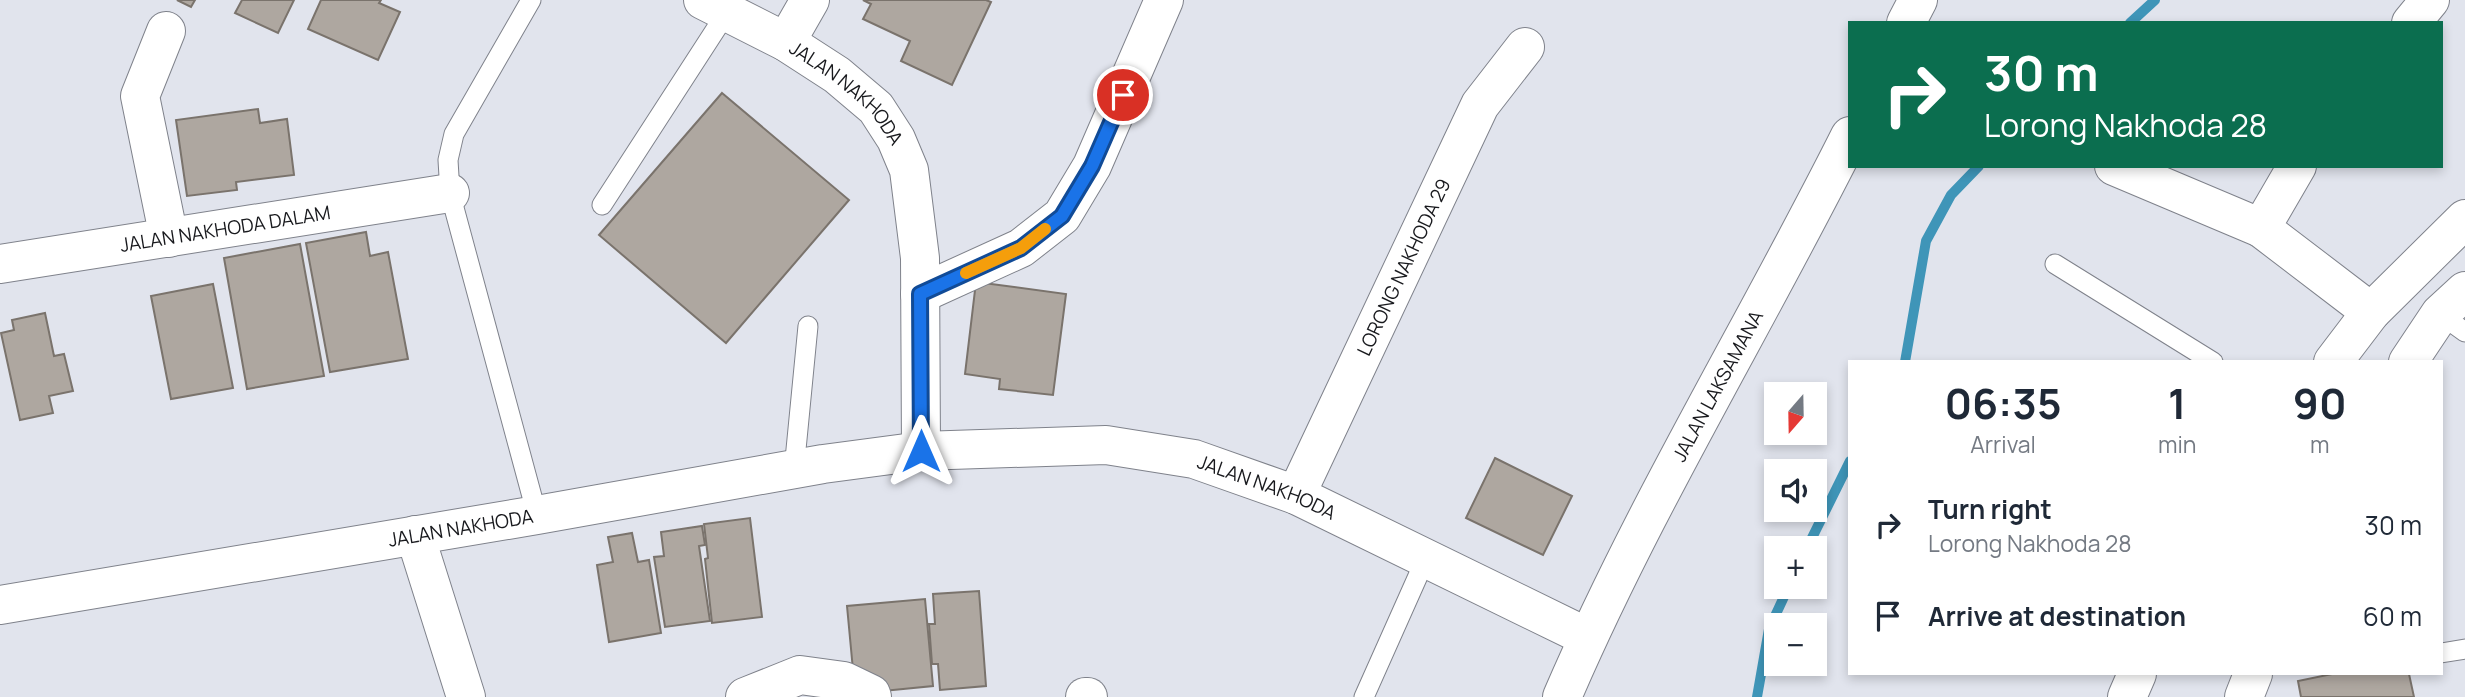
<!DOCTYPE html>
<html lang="en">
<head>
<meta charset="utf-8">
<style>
  body { margin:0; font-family:Manrope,sans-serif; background:#f2f2f3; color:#1f2937; height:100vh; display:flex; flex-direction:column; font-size:26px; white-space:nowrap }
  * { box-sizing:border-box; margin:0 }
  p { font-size:23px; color:#747a83 }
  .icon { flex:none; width:38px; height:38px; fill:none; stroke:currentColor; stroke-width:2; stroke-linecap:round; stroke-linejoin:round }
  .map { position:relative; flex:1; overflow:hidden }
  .panel { position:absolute; left:1848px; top:360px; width:595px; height:315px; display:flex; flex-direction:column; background:#fff; border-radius:0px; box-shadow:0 4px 10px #0003 }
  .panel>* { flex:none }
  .top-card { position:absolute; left:1848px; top:21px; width:595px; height:147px; border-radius:0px; box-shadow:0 4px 10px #0003; background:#0b6e4f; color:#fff; overflow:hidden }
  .needle { width:46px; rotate:200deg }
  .buttons { position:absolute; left:1764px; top:382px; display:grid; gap:14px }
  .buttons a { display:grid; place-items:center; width:63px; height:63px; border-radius:0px; background:#fff; box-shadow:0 4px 10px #0003; font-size:35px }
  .pin { position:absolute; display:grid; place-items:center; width:60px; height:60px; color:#fff; margin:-30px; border:4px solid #fff; border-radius:50%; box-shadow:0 2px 7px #0007 }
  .me { position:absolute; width:77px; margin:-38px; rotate:0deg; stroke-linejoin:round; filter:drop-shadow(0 0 5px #0008) }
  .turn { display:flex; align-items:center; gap:24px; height:147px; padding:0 21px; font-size:32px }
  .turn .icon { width:91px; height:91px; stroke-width:2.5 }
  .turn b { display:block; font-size:49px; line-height:60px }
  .eta { display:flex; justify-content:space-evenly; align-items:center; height:119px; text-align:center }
  .eta b { font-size:42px; font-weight:700; line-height:49px }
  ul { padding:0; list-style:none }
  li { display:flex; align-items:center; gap:21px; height:91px; padding:0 21px }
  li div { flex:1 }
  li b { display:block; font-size:26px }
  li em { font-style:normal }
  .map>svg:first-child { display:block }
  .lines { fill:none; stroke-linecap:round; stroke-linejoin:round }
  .stream { stroke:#3f95b8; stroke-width:10 }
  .building { fill:#aea7a0; stroke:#7a736c; stroke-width:2 }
  .service-casing { stroke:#7f828b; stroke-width:21 }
  .minor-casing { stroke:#7f828b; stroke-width:40 }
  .secondary-casing { stroke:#7f828b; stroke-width:40 }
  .service { stroke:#fff; stroke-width:19 }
  .minor { stroke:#fff; stroke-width:38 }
  .secondary { stroke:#fff; stroke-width:38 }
  .route-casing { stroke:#114b97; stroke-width:18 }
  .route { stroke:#1a73e8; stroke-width:12 }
  .slow { stroke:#f59e0b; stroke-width:12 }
  .labels { text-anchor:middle; stroke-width:5; stroke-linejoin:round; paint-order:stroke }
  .street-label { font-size:19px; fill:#18191d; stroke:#fff }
</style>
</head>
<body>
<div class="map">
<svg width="2465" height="697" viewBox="0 0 2465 697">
  <rect width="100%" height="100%" fill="#e1e4ed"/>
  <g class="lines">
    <!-- stream -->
    <g class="stream">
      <path d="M2130,23L2155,0"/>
      <path d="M1905,362L1926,241L1951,195L1979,166"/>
      <path d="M1807,548L1850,461"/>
      <path d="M1757,697L1769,629L1789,586"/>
    </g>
  </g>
  <!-- building -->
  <g class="building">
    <path d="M177,0H195L191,7Z"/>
    <path d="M242,0H294L278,33L235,13Z"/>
    <path d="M321,0H381L379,3L400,12L378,60L308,29Z"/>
    <path d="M863,0H986L991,2L952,85L901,61L910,41L863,19L871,4Z"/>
    <path d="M722,93L849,200L726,343L599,235Z"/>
    <path d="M258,109L260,123L287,119L294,175L236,182L237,190L187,196L176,120Z"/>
    <path d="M366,232L370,256L388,252L408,359L330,372L306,243Z"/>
    <path d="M300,244L324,376L247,389L224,258Z"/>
    <path d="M976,282L1066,294L1053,395L999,389L1000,379L965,374Z"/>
    <path d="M213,284L233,388L171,399L151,296Z"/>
    <path d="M45,313L54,356L64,354L73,391L49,396L53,413L20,420L1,333L14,330L12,320Z"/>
    <path d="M1495,458L1572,496L1543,555L1466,518Z"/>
    <path d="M750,518L762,617L712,623L705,559L708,558L704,524Z"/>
    <path d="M702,526L705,545L699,546L710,621L665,627L654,557L664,556L661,532Z"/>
    <path d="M632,533L638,562L649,560L661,633L609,642L597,565L613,562L608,537Z"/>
    <path d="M979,591L986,686L940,690L938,664H932L929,624H935L933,594Z"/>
    <path d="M925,599L933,686L883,691L853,670L847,606Z"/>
    <path d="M2332,674H2409L2414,697H2301L2298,681Z"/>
  </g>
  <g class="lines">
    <defs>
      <g id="service">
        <path d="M531,0L454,134L448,160L450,193L537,515"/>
        <path d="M602,205L727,12"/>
        <path d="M2055,264L2213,362"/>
        <path d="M2440,314L2465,332"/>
        <path d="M794,470L808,326"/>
        <path d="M2441,653L2465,649"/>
        <path d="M1364,697L1426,558"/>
      </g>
      <g id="minor">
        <path id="s1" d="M703,0L786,42L837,75L876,108L896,139L909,170L920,258L921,451"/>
        <path d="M1906,23L1918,0"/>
        <path d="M2411,23L2430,0"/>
        <path d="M166,31L140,96L169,238"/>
        <path d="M786,42L810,0"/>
        <path d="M2114,166L2261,228"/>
        <path d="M2297,166L2261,228L2371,312"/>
        <path id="s2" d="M0,264L450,193"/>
        <path d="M920,294L1021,248L1062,216L1092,166L1164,0"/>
        <path id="s3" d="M1296,495L1480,105L1525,47"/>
        <path d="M415,535L466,697"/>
        <path id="s4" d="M0,605L537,515L823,464L921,451L1106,445L1194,459L1296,495L1587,637"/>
        <path d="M745,697L800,675L844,681L871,694L872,697"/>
        <path d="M1085,697H1088"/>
        <path id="s5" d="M1562,697C1645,504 1756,324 1850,136"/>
      </g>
      <g id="secondary">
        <path d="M2333,362L2371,312L2465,219"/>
        <path d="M2408,362L2440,314L2465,291"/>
        <path d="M2127,697L2137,674"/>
        <path d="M2244,697L2253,674"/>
      </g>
    </defs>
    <!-- service casing -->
    <use href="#service" class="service-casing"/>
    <!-- minor casing -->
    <use href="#minor" class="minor-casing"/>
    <!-- secondary casing -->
    <use href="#secondary" class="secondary-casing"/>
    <!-- service -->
    <use href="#service" class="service"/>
    <!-- minor -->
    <use href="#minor" class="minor"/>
    <!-- secondary -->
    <use href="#secondary" class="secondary"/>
  </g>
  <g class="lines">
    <defs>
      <path id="route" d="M921,451L920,294L1021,248L1062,216L1092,166L1123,95"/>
    </defs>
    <!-- route casing -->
    <use href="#route" class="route-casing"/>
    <!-- route -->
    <use href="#route" class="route"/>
    <!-- slow -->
    <path class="slow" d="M966,273L1021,248L1045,229"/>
  </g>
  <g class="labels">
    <!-- street labels -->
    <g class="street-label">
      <text dy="7" stroke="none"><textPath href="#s1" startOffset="173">JALAN NAKHODA</textPath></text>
      <text dy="7" stroke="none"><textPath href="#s2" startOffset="228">JALAN NAKHODA DALAM</textPath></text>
      <text dy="7" stroke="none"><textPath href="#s3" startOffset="252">LORONG NAKHODA 29</textPath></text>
      <text dy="7" stroke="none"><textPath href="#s5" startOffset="348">JALAN LAKSAMANA</textPath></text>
      <text dy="7" stroke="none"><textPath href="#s4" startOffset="1286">JALAN NAKHODA</textPath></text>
      <text dy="7" stroke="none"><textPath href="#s4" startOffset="467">JALAN NAKHODA</textPath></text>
    </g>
  </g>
</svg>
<div class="buttons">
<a><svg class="needle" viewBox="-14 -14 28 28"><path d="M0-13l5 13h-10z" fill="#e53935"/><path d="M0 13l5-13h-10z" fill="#747a83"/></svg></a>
<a><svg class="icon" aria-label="sound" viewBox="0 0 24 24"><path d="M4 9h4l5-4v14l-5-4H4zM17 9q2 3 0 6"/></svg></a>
<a>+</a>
<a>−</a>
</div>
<div class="pin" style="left:1123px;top:95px;background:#d93025"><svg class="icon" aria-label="arrive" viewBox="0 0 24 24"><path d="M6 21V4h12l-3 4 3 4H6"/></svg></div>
<svg class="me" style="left:921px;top:451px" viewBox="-20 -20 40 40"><path d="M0-17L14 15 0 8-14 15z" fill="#1a73e8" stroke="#fff" stroke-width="4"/></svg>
<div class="top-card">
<div class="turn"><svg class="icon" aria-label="right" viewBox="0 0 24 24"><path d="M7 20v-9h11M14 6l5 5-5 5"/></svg><div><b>30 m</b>Lorong Nakhoda 28</div></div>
</div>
<section class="panel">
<div class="eta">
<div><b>06:35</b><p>Arrival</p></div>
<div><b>1</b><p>min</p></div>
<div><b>90</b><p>m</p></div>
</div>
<ul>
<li><svg class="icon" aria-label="right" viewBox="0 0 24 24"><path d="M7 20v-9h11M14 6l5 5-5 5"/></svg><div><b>Turn right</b><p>Lorong Nakhoda 28</p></div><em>30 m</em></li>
<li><svg class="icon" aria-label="arrive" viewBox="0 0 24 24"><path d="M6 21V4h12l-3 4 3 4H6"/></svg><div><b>Arrive at destination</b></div><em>60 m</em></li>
</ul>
</section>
</div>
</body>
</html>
